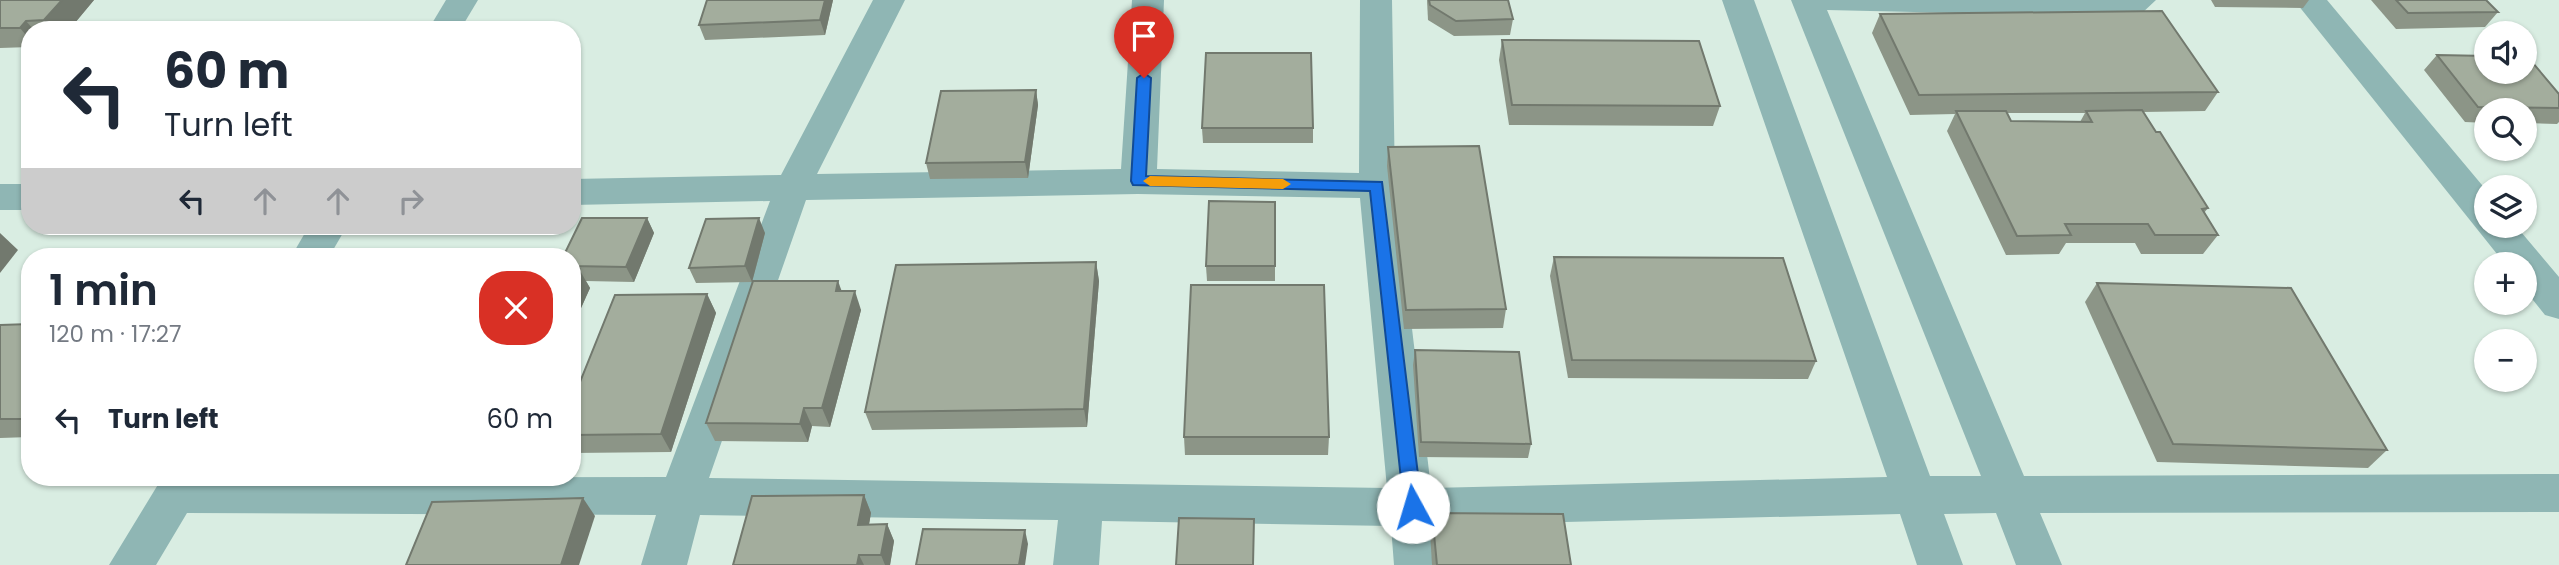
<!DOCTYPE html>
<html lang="en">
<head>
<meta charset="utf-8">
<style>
  body { margin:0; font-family:Poppins,sans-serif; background:#f6f6f7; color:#1f2937; height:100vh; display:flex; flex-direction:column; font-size:26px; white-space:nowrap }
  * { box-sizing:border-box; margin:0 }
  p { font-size:23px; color:#747a83 }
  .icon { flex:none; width:38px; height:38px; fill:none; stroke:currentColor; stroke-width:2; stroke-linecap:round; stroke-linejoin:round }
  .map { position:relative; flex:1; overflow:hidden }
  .panel { position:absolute; left:21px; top:248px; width:560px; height:238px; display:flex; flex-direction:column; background:#fff; border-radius:28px; box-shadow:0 2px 5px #0004 }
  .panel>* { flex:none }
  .top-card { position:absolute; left:21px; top:21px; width:560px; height:214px; border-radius:28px; box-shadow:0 2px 5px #0004; background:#fff; color:#1f2937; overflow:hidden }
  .tools { position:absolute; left:2474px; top:21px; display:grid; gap:14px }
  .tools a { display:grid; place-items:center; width:63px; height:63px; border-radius:50%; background:#fff; box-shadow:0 2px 5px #0004; font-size:35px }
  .pin { position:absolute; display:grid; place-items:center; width:60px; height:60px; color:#fff; margin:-72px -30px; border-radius:50% 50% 50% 0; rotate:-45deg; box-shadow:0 0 7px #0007 }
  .pin .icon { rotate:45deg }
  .me { position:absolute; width:77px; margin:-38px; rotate:354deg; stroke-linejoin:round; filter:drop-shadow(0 0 5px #0008) }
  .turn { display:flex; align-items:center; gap:24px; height:147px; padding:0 28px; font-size:32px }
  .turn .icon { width:91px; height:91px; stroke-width:2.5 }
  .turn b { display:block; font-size:49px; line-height:60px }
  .lanes { display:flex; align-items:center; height:66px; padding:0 28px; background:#0003; justify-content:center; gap:35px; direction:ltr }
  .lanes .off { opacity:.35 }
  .round { display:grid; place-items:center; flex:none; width:74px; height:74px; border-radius:28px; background:#f6f6f7 }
  .head { display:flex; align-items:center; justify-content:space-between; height:119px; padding:0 28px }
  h1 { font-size:42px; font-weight:600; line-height:52px }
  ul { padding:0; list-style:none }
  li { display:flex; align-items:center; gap:21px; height:105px; padding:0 28px }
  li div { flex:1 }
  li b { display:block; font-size:26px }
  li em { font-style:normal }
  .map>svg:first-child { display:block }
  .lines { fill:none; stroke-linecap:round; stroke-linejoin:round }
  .minor { fill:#8fb6b4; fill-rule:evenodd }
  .wall { fill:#8c9587; fill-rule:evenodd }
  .shaded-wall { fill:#72796e }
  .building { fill:#a3ad9d; stroke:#72796e; stroke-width:2 }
  .route { fill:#1a73e8; stroke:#114b97; stroke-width:2 }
  .slow { fill:#f59e0b }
</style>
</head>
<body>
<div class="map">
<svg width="2559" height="565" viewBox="0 0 2559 565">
  <rect width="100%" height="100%" fill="#d9ede2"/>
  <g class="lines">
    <!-- minor -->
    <g class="minor">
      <path d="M446,0H478L460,30H428Z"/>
      <path d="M873,0H905L817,174L1121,169L1132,0H1164L1157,169L1359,173L1360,0H1392L1395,186L1431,488L1887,477L1722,0H1754L1930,476H1981L1791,0H2156L2141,14L2130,17L1827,10L2024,476L2559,474V512L2040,513L2062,565H2016L1996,513L1944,514L1963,565H1917L1900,514L1435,525L1440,565H1394L1391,526L1102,521L1099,565H1053L1058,520L700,515L687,565H641L656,515L187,513L156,565H109L162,478L666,477L770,201L572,205V179L781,175ZM1138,194L1360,198L1387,488L709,478L806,200Z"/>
      <path d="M2294,0H2327L2487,191V226H2516L2559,277V319L2545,315L2525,290V264H2505Z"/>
      <rect x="0" y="184" width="30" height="26"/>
      <path d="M309,226H347L329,257H291Z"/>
    </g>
  </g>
  <!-- wall -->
  <g class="wall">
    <path d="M0,0H94L69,30H30V47L0,48Z"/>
    <path d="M707,0H833L825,35L705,40L699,25Z"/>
    <path d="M1427,0H1508L1513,19L1510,35L1454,36L1428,20Z"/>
    <path d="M2211,0H2309L2303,8L2215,7Z"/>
    <path d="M2371,0H2486L2498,12L2485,27L2396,29Z"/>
    <path d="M1880,14L2218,92L2205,111L2143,112L2208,208L2204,213L2218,235L2203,254H2141L2135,243H2066L2059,254L2006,255L1947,131L1955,114L1910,115L1872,33ZM2007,113H2085L2080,122L2011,121Z"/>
    <path d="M1502,40L1720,106L1713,126L1509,125L1499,60Z"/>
    <path d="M2437,55L2559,94V122L2557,124L2525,123V110H2487V123L2465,122L2424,70Z"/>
    <path d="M1036,90L1038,105L1028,178L930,179L926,163Z"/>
    <path d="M1202,128H1313V143H1203Z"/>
    <path d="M1388,147L1506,309L1503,328L1404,329L1387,166Z"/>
    <path d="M1275,202V281H1207L1206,266Z"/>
    <path d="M647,218L654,233L634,282L586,281L590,288L572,328V257Z"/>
    <path d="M765,233L752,282L696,283L689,268Z"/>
    <path d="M1554,257L1816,361L1808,379L1568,378L1550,276Z"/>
    <path d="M1096,262L1099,281L1087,427L872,430L865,412Z"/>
    <path d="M2097,283L2387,450L2368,468L2157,462L2085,302Z"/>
    <path d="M842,291L861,310L830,427L812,426L808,442L715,441L706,423Z"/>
    <path d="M707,294L716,313L671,452L572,453V402Z"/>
    <path d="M30,324V437L0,438V325Z"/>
    <path d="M1415,350L1531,444L1528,458L1419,457L1413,365Z"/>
    <path d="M1184,437H1329L1328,455H1185Z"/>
    <path d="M864,495L871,513L869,524H887L894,541L890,565H733Z"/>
    <path d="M1432,513L1571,565H1432L1430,531Z"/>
  </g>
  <!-- shaded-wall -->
  <g class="shaded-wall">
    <path d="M62,0H94L69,30H52L44,20Z"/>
    <path d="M825,0H833L825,35L820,20Z"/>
    <path d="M26,21L34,30H30V40L20,28Z"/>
    <path d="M1036,90L1038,105L1028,178L1025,162Z"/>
    <path d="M647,218L654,233L634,282L626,267Z"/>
    <path d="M759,218L765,233L752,282L745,266Z"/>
    <path d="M0,233L18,250L0,273Z"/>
    <path d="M1096,262L1099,281L1087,427L1084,409Z"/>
    <path d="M579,269L590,288L572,328V284Z"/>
    <path d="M838,281L845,300L836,291Z"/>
    <path d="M855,291L861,310L830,427L822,408Z"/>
    <path d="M707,294L716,313L671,452L661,434Z"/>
    <path d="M804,408L812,426L808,442L800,424Z"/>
    <path d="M864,495L871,513L866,542L858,525Z"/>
    <path d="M583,498L595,516L579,565H561Z"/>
    <path d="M887,524L894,541L890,565H885L881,555Z"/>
    <path d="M1025,530L1028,544L1025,565H1019Z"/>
    <path d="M859,555L864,565H857Z"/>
  </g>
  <!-- building -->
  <g class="building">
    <path d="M0,0H62L44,20L26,21L20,28H0Z"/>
    <path d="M707,0H825L820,20L699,25Z"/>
    <path d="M1429,0H1508L1513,19L1456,21L1430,5Z"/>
    <path d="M2396,0H2486L2498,12L2408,13Z"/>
    <path d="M2162,11L2218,92L1919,95L1880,14Z"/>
    <path d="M1502,40L1699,41L1720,106L1512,105Z"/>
    <path d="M1206,53H1311L1313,128H1202Z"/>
    <path d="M2437,55L2487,56V72H2525V56H2527L2559,94V108L2478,107Z"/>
    <path d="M1036,90L1025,162L926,163L941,91Z"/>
    <path d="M2142,110L2156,132H2160L2208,208L2202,209L2218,235H2155L2148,224H2065L2071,235L2017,236L1956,111H2006L2011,121L2092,122L2086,111Z"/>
    <path d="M1479,146L1506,309L1406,310L1388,147Z"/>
    <path d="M1209,201L1275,202V266H1206Z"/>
    <path d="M582,218H647L626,267L572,266V257H563Z"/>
    <path d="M759,218L745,266L689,268L706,219Z"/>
    <path d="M1554,257L1783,258L1816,361L1572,360Z"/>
    <path d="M1096,262L1084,409L865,412L896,265Z"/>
    <path d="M572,269H579L572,284Z"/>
    <path d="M753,281H838L836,291H855L822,408H804L800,424L706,423Z"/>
    <path d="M2097,283L2291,288L2387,450L2173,444Z"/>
    <path d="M1191,285H1324L1329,437H1184Z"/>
    <path d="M707,294L661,434L572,435V402L615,295Z"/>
    <path d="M30,324V419H0V325Z"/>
    <path d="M1415,350L1519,352L1531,444L1421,442Z"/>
    <path d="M864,495L858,525L887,524L881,555H859L857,565H733L752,496Z"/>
    <path d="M583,498L561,565H406L432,502Z"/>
    <path d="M1432,513L1563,514L1571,565H1437Z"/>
    <path d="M1179,518L1254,519L1253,565H1176Z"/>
    <path d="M923,529L1025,530L1019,565H916Z"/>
  </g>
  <!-- route -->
  <path class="route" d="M1144,73L1151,78L1146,176L1382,182L1422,507L1420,512L1413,515L1407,512L1404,507L1370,191L1133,185L1131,181L1137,78Z"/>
  <!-- slow -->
  <path class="slow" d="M1150,176L1283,179L1291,184L1283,189L1150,186L1143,181Z"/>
</svg>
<div class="tools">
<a><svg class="icon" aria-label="sound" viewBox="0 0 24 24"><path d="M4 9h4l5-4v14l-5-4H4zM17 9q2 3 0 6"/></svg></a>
<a><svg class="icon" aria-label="search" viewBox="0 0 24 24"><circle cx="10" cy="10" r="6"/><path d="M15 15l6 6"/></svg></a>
<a><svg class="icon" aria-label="layers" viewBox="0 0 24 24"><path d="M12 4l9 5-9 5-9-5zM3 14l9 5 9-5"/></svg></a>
<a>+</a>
<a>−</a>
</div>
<div class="pin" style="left:1144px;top:78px;background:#d93025"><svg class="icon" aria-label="arrive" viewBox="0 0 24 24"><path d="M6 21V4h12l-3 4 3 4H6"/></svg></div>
<svg class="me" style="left:1413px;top:507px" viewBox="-20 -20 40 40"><circle r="19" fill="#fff"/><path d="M0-13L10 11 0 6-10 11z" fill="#1a73e8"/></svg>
<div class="top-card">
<div class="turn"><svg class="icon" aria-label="left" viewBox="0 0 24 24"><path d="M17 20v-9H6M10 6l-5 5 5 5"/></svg><div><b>60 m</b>Turn left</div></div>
<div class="lanes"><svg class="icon" aria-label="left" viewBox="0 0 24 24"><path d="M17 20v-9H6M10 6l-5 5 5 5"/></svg><svg class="icon off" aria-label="ahead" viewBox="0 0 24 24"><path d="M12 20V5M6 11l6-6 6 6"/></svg><svg class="icon off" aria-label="ahead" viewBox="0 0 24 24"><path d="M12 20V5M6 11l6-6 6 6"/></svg><svg class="icon off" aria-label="right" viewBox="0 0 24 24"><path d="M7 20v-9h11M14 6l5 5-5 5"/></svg></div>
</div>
<section class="panel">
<div class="head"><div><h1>1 min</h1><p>120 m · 17:27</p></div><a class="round" style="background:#d93025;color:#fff"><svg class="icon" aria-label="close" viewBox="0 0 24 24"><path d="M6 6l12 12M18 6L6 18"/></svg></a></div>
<ul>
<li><svg class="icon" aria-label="left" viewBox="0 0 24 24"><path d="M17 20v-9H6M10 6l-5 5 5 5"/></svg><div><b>Turn left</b></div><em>60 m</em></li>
</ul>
</section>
</div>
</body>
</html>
